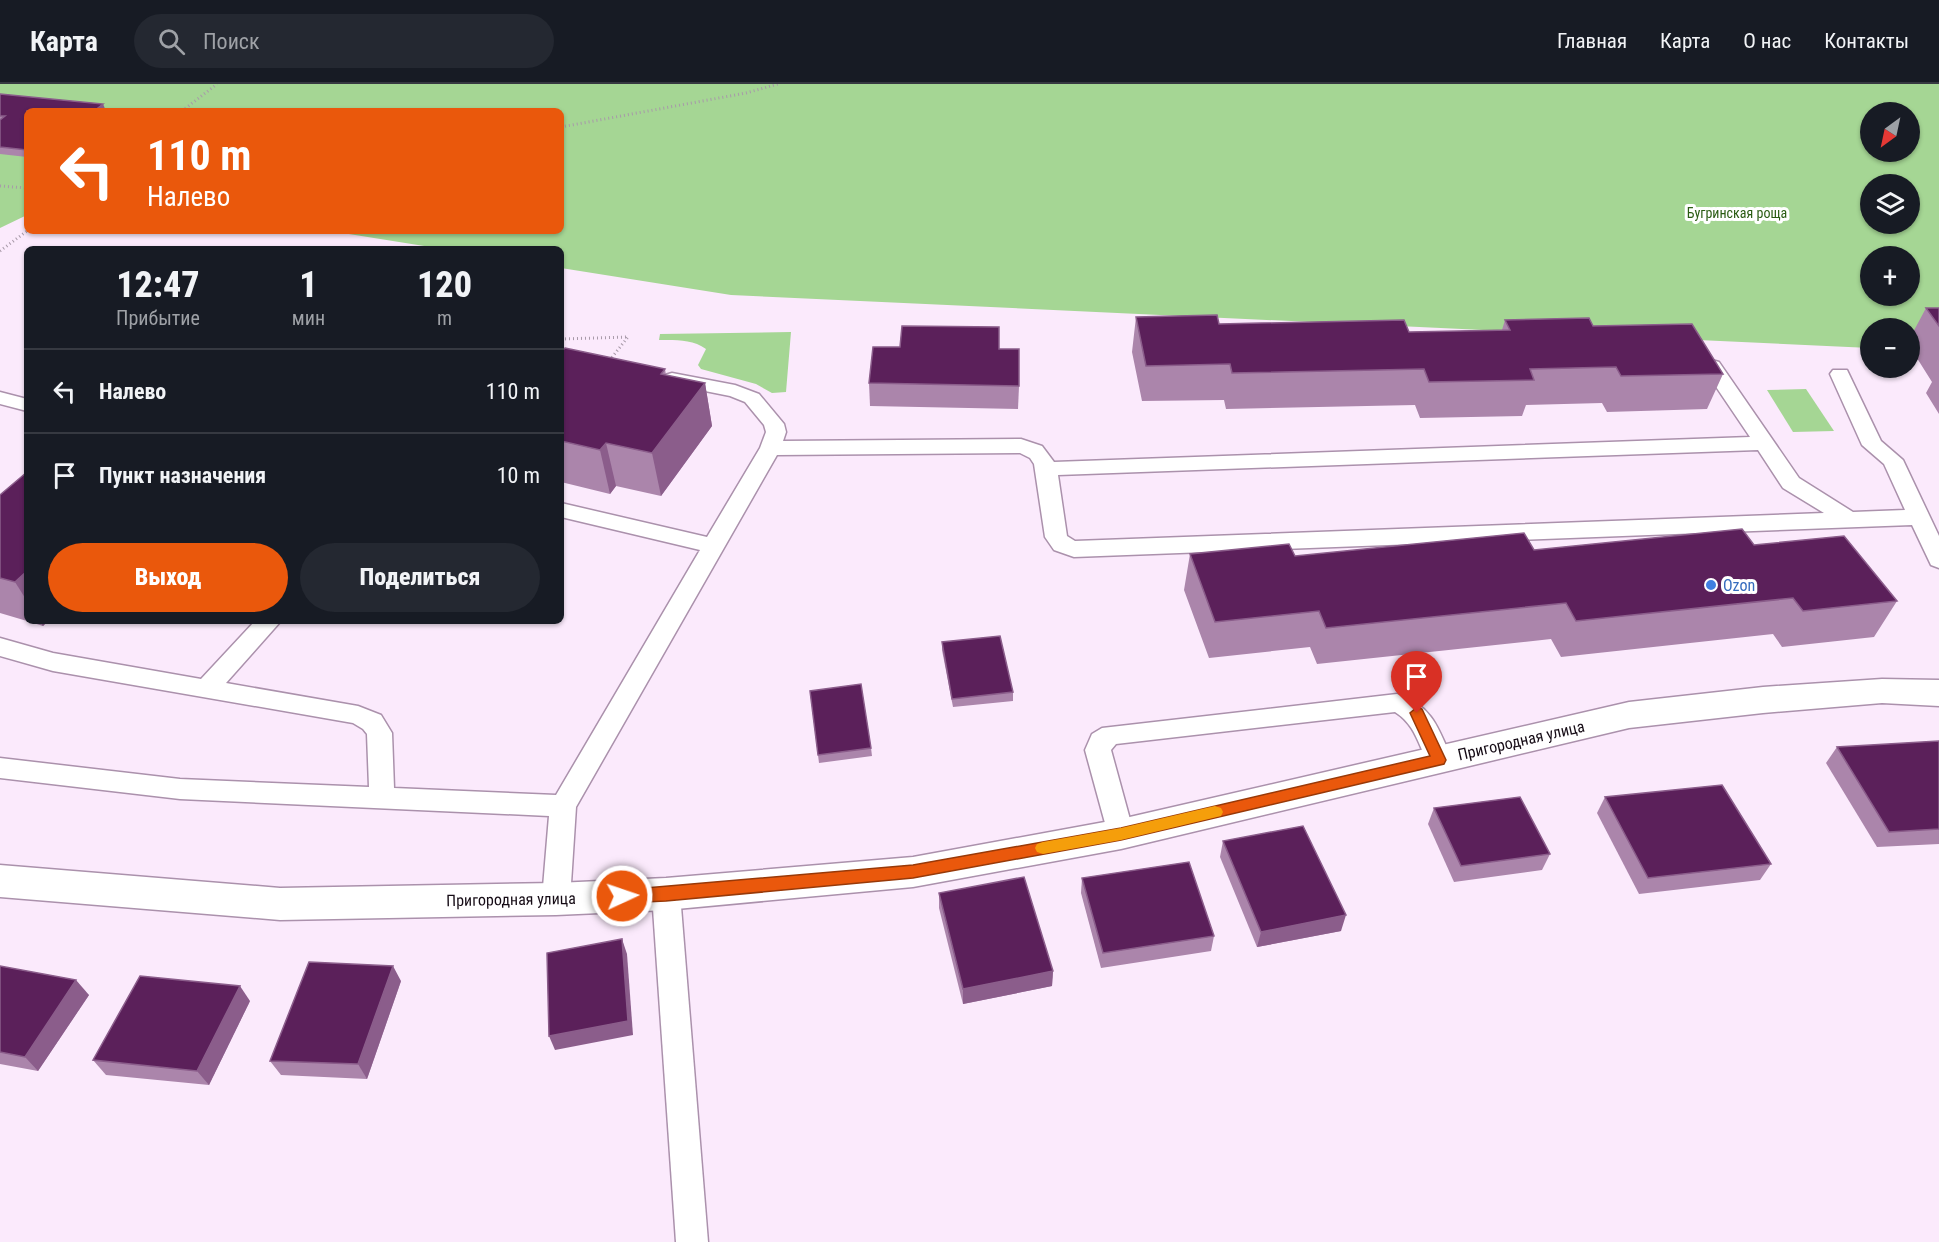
<!DOCTYPE html>
<html lang="ru">
<head>
<meta charset="utf-8">
<style>
  body { margin:0; font-family:"Roboto Condensed",sans-serif; background:#242831; color:#f1f3f6; height:100vh; display:flex; flex-direction:column; font-size:22px; white-space:nowrap }
  * { box-sizing:border-box; margin:0 }
  p { font-size:20px; color:#9ea1a6 }
  .icon { flex:none; width:33px; height:33px; fill:none; stroke:currentColor; stroke-width:2; stroke-linecap:round; stroke-linejoin:round }
  .map { position:relative; flex:1; overflow:hidden }
  .drawer { position:absolute; left:24px; top:162px; width:540px; height:378px; display:flex; flex-direction:column; background:#171b24; border-radius:9px; box-shadow:0 2px 4px #0004 }
  .drawer>* { flex:none }
  .guide { position:absolute; left:24px; top:24px; width:540px; height:126px; border-radius:9px; box-shadow:0 2px 4px #0004; background:#ea580c; color:#fff; overflow:hidden }
  .needle { width:39px; rotate:213deg }
  .fabs { position:absolute; left:1860px; top:18px; display:grid; gap:12px }
  .fabs a { display:grid; place-items:center; width:60px; height:60px; border-radius:50%; background:#171b24; box-shadow:0 2px 4px #0004; font-size:30px }
  .pin { position:absolute; display:grid; place-items:center; width:51px; height:51px; color:#fff; margin:-62px -26px; border-radius:50% 50% 50% 0; rotate:-45deg; box-shadow:0 0 6px #0007 }
  .pin .icon { rotate:45deg }
  .me { position:absolute; width:66px; margin:-33px; rotate:87deg; stroke-linejoin:round; filter:drop-shadow(0 0 4px #0008) }
  .turn { display:flex; align-items:center; gap:21px; height:126px; padding:0 24px; font-size:27px }
  .turn .icon { width:78px; height:78px; stroke-width:2.5 }
  .turn b { display:block; font-size:42px; line-height:51px }
  .eta { display:flex; justify-content:space-evenly; align-items:center; height:102px; text-align:center }
  .eta b { font-size:36px; font-weight:800; line-height:42px }
  .button { display:flex; gap:12px; margin-top:auto; padding:12px 24px }
  .button a { flex:1; height:69px; border-radius:36px; background:#ea580c; color:#fff; font-size:24px; font-weight:800; line-height:69px; text-align:center }
  .button a+a { background:#242831; color:#f1f3f6 }
  ul { padding:0; list-style:none }
  li { display:flex; align-items:center; gap:18px; height:84px; padding:0 24px; border-top:2px solid #363941 }
  li div { flex:1 }
  li b { display:block; font-size:22px }
  li em { font-style:normal }
  header { display:flex; align-items:center; gap:36px; box-sizing:border-box; height:84px; padding:0 30px; background:#171b24; border-bottom:2px solid #363941 }
  header strong { font-size:28px }
  nav { display:flex; gap:33px; margin-inline-start:auto; font-size:21px }
  .search { width:420px; height:54px; background:#242831; display:flex; align-items:center; gap:15px; box-sizing:border-box; padding:0 21px; border-radius:33px; color:#9ea1a6; font-size:22px }
  .map>svg:first-child { display:block }
  .green { fill:#a5d694; fill-rule:evenodd }
  .lines { fill:none; stroke-linecap:round; stroke-linejoin:round }
  .service-casing { stroke:#ab91ac; stroke-width:3 }
  .minor-casing { stroke:#ab91ac; stroke-width:3 }
  .path { stroke:#a89aa9; stroke-width:3; stroke-dasharray:1 3; stroke-linecap:butt }
  .service { fill:#fff; fill-rule:evenodd }
  .minor { fill:#fff; fill-rule:evenodd }
  .wall { fill:#ab85ab }
  .shaded-wall { fill:#8b5d8b }
  .building { fill:#5b205a; stroke:#8b5d8b; stroke-width:1.5 }
  .route { fill:#ea580c; stroke:#983908; stroke-width:1.5 }
  .slow { fill:#f59e0b }
  .shop-dot { fill:#3f7fe0; stroke:#fff; stroke-width:2 }
  .labels { text-anchor:middle; stroke-width:6; stroke-linejoin:round; paint-order:stroke }
  .far-park-label { font-size:14px; fill:#2a5c13; stroke:#fff }
  .shop-label { font-size:16px; fill:#366cbe; stroke:#fff; text-anchor:start }
  .street-label { font-size:16px; fill:#150b15; stroke:#fff }
</style>
</head>
<body>
<header>
<strong>Карта</strong>
<div class="search"><svg class="icon" aria-label="search" viewBox="0 0 24 24"><circle cx="10" cy="10" r="6"/><path d="M15 15l6 6"/></svg>Поиск</div>
<nav><a>Главная</a><a>Карта</a><a>О нас</a><a>Контакты</a></nav>
</header>
<div class="map">
<svg width="1939" height="1158" viewBox="0 0 1939 1158">
  <rect width="100%" height="100%" fill="#fbeafc"/>
  <!-- green -->
  <g class="green">
    <path d="M0,0H1939V267L1910,265V244H1870V264L731,211L561,184V165H443L330,147H561V27H27V131L0,144ZM1870,28H1910V68H1870ZM1870,100H1910V140H1870ZM1870,172H1910V212H1870Z"/>
    <path d="M791,248L786,308L772,309L756,300L701,285L698,281L706,265C692,255 676,256 659,256L660,250Z"/>
    <path d="M1806,305L1834,347L1793,348L1767,306Z"/>
  </g>
  <g class="lines">
    <defs>
      <g id="service">
        <path d="M1712,276L1719,278L1799,394L1853,428L1905,426L1884,380L1862,361L1830,290L1833,286H1847L1881,357L1903,376L1939,452V484L1931,481L1912,441L1074,473L1054,466L1045,453L1034,380L1030,374L1020,369L777,371L576,723L570,815L566,823L556,827L546,823L542,815L549,732L180,715L0,694V674L180,695L369,703L367,650L363,645L353,639L53,587L0,572V554L53,569L201,595L255,537H281L226,599L358,622L381,631L392,649L394,704L556,711L700,466L561,433V419L707,453L760,364L766,348L764,341L745,318L730,312L665,299L662,295L665,291L672,289L735,301L759,310L784,340L786,348L783,357L1021,355L1042,362L1054,378L1750,353L1702,282L1705,278ZM1758,366L1783,404L1824,429L1075,457L1067,452L1058,391Z"/>
        <path d="M0,308L27,315V327L0,320Z"/>
        <path d="M1397,610C1432,621 1439,645 1452,676L1448,683L1439,686L1430,683C1419,663 1416,641 1395,628L1116,660L1111,666L1134,750L1130,758L1121,761L1112,758L1108,750L1085,666L1092,650L1102,644Z"/>
        <path d="M666,798L676,802L680,810L708,1158H676L652,810L656,802Z"/>
      </g>
      <path id="minor" d="M1882,595L1939,596V622L1882,619L1763,629L1629,644L1121,765L913,803L666,826L556,831L280,836L0,813V781L280,804L556,799L666,794L913,773L1121,735L1629,618L1763,603Z"/>
    </defs>
    <!-- service casing -->
    <use href="#service" class="service-casing"/>
    <!-- minor casing -->
    <use href="#minor" class="minor-casing"/>
    <!-- path -->
    <g class="path">
      <path d="M182,27L217,0"/>
      <path d="M561,43L746,9L778,0"/>
      <path d="M0,102L27,104"/>
      <path d="M0,167L27,147"/>
      <path d="M561,255L628,253L609,277"/>
    </g>
    <!-- service -->
    <use href="#service" class="service"/>
    <!-- minor -->
    <use href="#minor" class="minor"/>
  </g>
  <!-- wall -->
  <g class="wall">
    <path d="M0,10L27,27V73L0,70Z"/>
    <path d="M1926,224H1939V330L1926,309L1932,298L1910,263V254Z"/>
    <path d="M1136,233L1219,240L1409,248L1502,246L1505,236L1593,242L1723,290L1707,325L1607,328L1602,319L1526,321L1522,332L1420,334L1415,321L1226,325L1224,316L1142,317L1132,268Z"/>
    <path d="M999,265L1019,302L1018,325L870,322L869,299Z"/>
    <path d="M561,268L665,285L666,291L705,299L712,342L661,412L616,402L610,410L561,398Z"/>
    <path d="M27,388V537L0,529V411Z"/>
    <path d="M1754,461L1897,517L1874,553L1782,563L1773,550L1561,573L1551,555L1317,580L1310,563L1209,574L1184,506L1190,470L1295,472Z"/>
    <path d="M27,537H48L43,542Z"/>
    <path d="M942,558L1013,608V617L953,623L942,566Z"/>
    <path d="M810,607L871,664L872,672L819,679Z"/>
    <path d="M1939,657V760L1877,763L1826,679L1837,663Z"/>
    <path d="M1605,713L1771,780L1760,796L1639,810L1597,729Z"/>
    <path d="M1434,724L1550,770L1542,786L1454,798L1428,740Z"/>
    <path d="M1223,757L1341,847L1257,863L1220,773Z"/>
    <path d="M1082,794L1214,852L1211,867L1101,884L1081,809Z"/>
    <path d="M939,809L1053,887L1052,902L963,920L939,824Z"/>
    <path d="M0,882L89,911L38,987L0,980Z"/>
    <path d="M401,897L367,995L281,991L270,977Z"/>
    <path d="M250,917L209,1001L106,991L93,976Z"/>
  </g>
  <!-- shaded-wall -->
  <g class="shaded-wall">
    <path d="M103,20L106,27H94Z"/>
    <path d="M705,299L712,342L661,412L652,369Z"/>
    <path d="M606,359L616,402L610,410L600,366Z"/>
    <path d="M27,487V517L15,498Z"/>
    <path d="M40,537H48L43,542Z"/>
    <path d="M1346,831L1341,847L1257,863L1261,848Z"/>
    <path d="M622,855L627,870L633,951L555,966L549,952Z"/>
    <path d="M393,882L401,897L367,995L358,980Z"/>
    <path d="M1053,887L1052,902L963,920V905Z"/>
    <path d="M76,896L89,911L38,987L25,973Z"/>
    <path d="M240,902L250,917L209,1001L197,987Z"/>
  </g>
  <!-- building -->
  <g class="building">
    <path d="M0,10L103,20L94,27H27V66L0,63V36L5,32H0Z"/>
    <path d="M1926,224H1939V242Z"/>
    <path d="M1217,231L1219,240L1404,236L1409,248L1510,246L1505,236L1589,234L1593,242L1692,240L1723,290L1621,292L1616,283L1530,285L1534,296L1429,298L1424,285L1232,289L1230,280L1146,282L1136,233Z"/>
    <path d="M902,242L999,243V265H1019V302L869,299L873,263H900Z"/>
    <path d="M565,264L665,285L661,290L705,299L652,369L606,359L600,366L561,357V268Z"/>
    <path d="M27,388V487L15,498L0,494V411Z"/>
    <path d="M1742,445L1754,461L1844,452L1897,517L1803,527L1793,514L1576,537L1566,519L1326,544L1319,527L1215,538L1190,470L1289,460L1295,472L1524,449L1534,466Z"/>
    <path d="M1000,552L1013,608L952,615L942,558Z"/>
    <path d="M861,600L871,664L818,671L810,607Z"/>
    <path d="M1939,657V745L1889,748L1837,663Z"/>
    <path d="M1722,701L1771,780L1648,794L1605,713Z"/>
    <path d="M1520,713L1550,770L1461,782L1434,724Z"/>
    <path d="M1303,742L1346,831L1261,848L1223,757Z"/>
    <path d="M1189,778L1214,852L1103,869L1082,794Z"/>
    <path d="M1024,793L1053,887L963,905L939,809Z"/>
    <path d="M622,855L628,937L549,952L547,869Z"/>
    <path d="M309,878L393,882L358,980L270,977Z"/>
    <path d="M0,882L76,896L25,973L0,968Z"/>
    <path d="M140,892L240,902L197,987L93,976Z"/>
  </g>
  <!-- route -->
  <path class="route" d="M1417,623L1422,625L1446,676L1444,680L1121,756L913,794L666,817L622,819L616,817L614,812L616,808L622,806L913,781L1121,744L1430,672L1410,629Z"/>
  <!-- slow -->
  <path class="slow" d="M1215,722L1221,724L1223,728L1221,732L1121,756L1043,770L1037,768L1035,764L1037,760L1043,758L1121,744Z"/>
  <!-- markers -->
  <circle class="shop-dot" cx="1711" cy="501" r="6"/>
  <g class="labels">
    <!-- far-park labels -->
    <g class="far-park-label">
      <text x="1737" y="134">Бугринская роща</text>
    </g>
    <!-- shop labels -->
    <g class="shop-label">
      <text x="1723" y="507">Ozon</text>
    </g>
    <!-- street labels -->
    <g class="street-label">
      <text transform="translate(1521 656) rotate(-13)" y="6">Пригородная улица</text>
      <text transform="translate(511 815) rotate(-1)" y="6">Пригородная улица</text>
    </g>
  </g>
</svg>
<div class="fabs">
<a><svg class="needle" viewBox="-14 -14 28 28"><path d="M0-13l5 13h-10z" fill="#e53935"/><path d="M0 13l5-13h-10z" fill="#9ea1a6"/></svg></a>
<a><svg class="icon" aria-label="layers" viewBox="0 0 24 24"><path d="M12 4l9 5-9 5-9-5zM3 14l9 5 9-5"/></svg></a>
<a>+</a>
<a>−</a>
</div>
<div class="pin" style="left:1417px;top:629px;background:#d93025"><svg class="icon" aria-label="arrive" viewBox="0 0 24 24"><path d="M6 21V4h12l-3 4 3 4H6"/></svg></div>
<svg class="me" style="left:622px;top:812px" viewBox="-20 -20 40 40"><circle r="17" fill="#ea580c" stroke="#fff" stroke-width="3"/><path d="M0-11L8 9 0 5-8 9z" fill="#fff"/></svg>
<div class="guide">
<div class="turn"><svg class="icon" aria-label="left" viewBox="0 0 24 24"><path d="M17 20v-9H6M10 6l-5 5 5 5"/></svg><div><b>110 m</b>Налево</div></div>
</div>
<section class="drawer">
<div class="eta">
<div><b>12:47</b><p>Прибытие</p></div>
<div><b>1</b><p>мин</p></div>
<div><b>120</b><p>m</p></div>
</div>
<ul>
<li><svg class="icon" aria-label="left" viewBox="0 0 24 24"><path d="M17 20v-9H6M10 6l-5 5 5 5"/></svg><div><b>Налево</b></div><em>110 m</em></li>
<li><svg class="icon" aria-label="arrive" viewBox="0 0 24 24"><path d="M6 21V4h12l-3 4 3 4H6"/></svg><div><b>Пункт назначения</b></div><em>10 m</em></li>
</ul>
<div class="button"><a>Выход</a><a>Поделиться</a></div>
</section>
</div>
</body>
</html>
